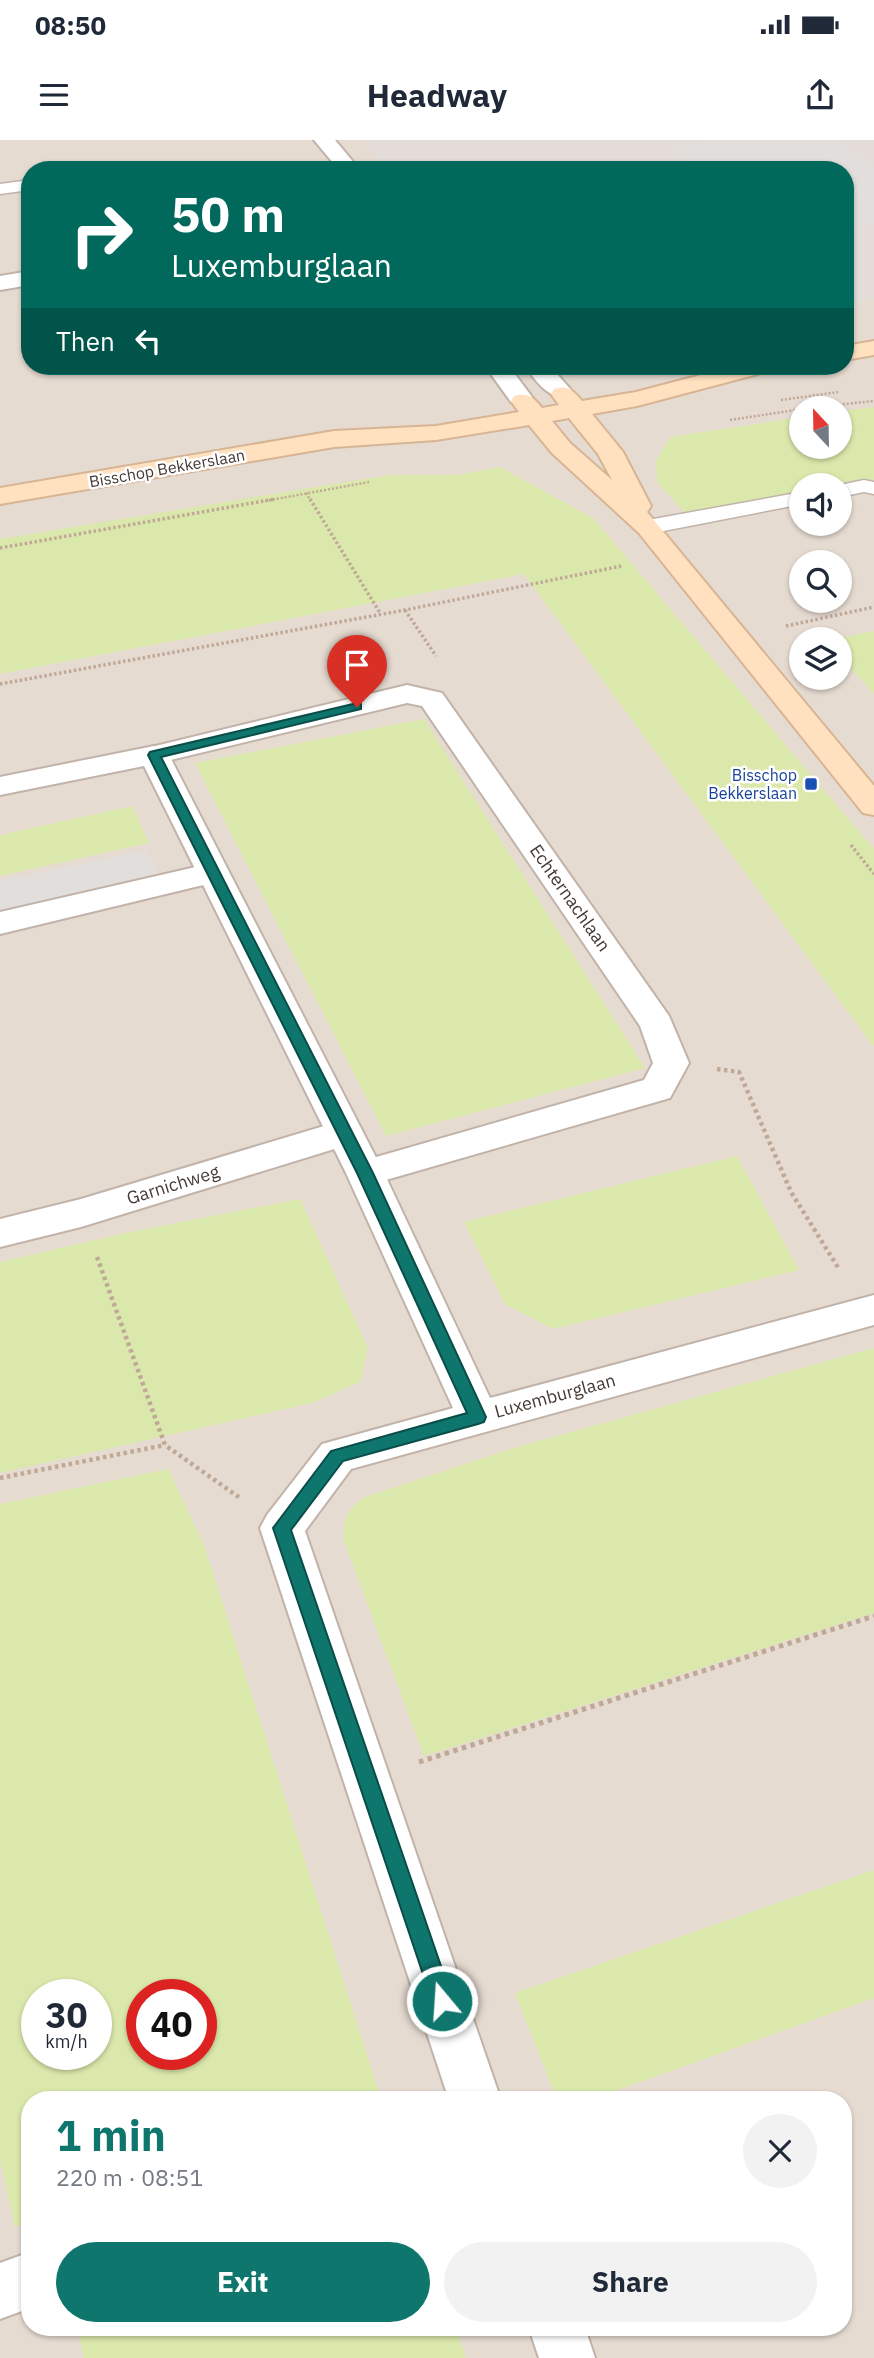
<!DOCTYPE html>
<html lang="en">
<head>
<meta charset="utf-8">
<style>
  body { margin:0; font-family:"IBM Plex Sans",sans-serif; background:#f2f2f3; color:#1f2937; height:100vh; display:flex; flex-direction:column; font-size:26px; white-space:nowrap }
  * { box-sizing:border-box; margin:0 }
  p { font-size:23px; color:#747a83 }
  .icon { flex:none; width:38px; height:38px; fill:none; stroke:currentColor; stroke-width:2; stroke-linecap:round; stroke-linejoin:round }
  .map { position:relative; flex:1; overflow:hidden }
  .sheet { position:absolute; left:21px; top:1951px; width:831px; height:245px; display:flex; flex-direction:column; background:#fff; border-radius:28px; box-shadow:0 2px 5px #0004 }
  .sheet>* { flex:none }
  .hud { position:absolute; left:21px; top:21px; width:833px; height:214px; border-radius:28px; box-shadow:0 2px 5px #0004; background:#00695c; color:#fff; overflow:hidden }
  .needle { width:46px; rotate:338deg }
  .tools { position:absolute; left:789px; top:256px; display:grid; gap:14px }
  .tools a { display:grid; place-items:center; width:63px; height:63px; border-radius:50%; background:#fff; box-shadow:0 2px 5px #0004; font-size:35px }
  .speed { position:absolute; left:21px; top:1839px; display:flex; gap:14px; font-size:35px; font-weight:700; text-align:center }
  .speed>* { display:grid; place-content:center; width:91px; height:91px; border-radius:50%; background:#fff; box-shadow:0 2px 5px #0004; line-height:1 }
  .speed small { font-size:18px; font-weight:400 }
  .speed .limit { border:10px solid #d22; background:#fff; color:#111 }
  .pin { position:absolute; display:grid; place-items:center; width:60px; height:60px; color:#fff; margin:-72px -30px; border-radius:50% 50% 50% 0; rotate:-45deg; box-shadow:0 0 7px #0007 }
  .pin .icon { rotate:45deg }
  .me { position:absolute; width:77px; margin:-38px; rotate:342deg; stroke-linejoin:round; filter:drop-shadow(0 0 5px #0008) }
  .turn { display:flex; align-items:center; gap:24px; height:147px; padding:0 35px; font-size:32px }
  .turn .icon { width:91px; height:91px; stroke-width:2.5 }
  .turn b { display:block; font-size:49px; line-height:60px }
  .then { display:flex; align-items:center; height:66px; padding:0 35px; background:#0003; gap:14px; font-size:26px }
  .round { display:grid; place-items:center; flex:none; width:74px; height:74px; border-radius:37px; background:#f2f2f3 }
  .headline { display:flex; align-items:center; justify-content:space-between; height:119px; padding:0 35px }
  h1 { font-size:42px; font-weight:700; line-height:52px; color:#0f766e }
  .cta { display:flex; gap:14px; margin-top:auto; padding:14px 35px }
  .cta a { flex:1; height:80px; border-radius:42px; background:#0f766e; color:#fff; font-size:28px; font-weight:700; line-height:80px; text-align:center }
  .cta a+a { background:#f2f2f3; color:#1f2937 }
  .status { display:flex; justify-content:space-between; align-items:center; height:49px; padding:0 35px; background:#fff; direction:ltr }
  .status svg { height:19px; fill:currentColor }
  header { display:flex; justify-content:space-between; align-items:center; height:91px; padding:0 35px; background:#fff; font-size:32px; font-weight:700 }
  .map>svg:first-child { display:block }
  .residential { fill:#e6dbd1; fill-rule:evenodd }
  .industrial { fill:#e4dcd9 }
  .green { fill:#dbe8ab; fill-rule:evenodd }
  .parking { fill:#e2dedc }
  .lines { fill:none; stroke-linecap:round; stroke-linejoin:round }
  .service-casing { stroke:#c1b3a9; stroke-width:3 }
  .minor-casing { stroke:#c1b3a9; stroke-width:4 }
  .tertiary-casing { stroke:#c1b3a9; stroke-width:4 }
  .secondary-casing { stroke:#d7b594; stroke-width:4 }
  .path-far3 { stroke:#c0a897; stroke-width:2.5; stroke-dasharray:2 2; stroke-linecap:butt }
  .path-far2 { stroke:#c0a897; stroke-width:3.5; stroke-dasharray:2.5 2.5; stroke-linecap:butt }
  .path-far1 { stroke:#c0a897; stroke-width:4.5; stroke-dasharray:3.5 3.5; stroke-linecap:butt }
  .path { stroke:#c0a897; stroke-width:5; stroke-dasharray:4.5 4.5; stroke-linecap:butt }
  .service { fill:#fff; fill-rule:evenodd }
  .minor { fill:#fff; fill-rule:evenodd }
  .tertiary { fill:#fff; fill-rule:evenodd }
  .secondary { fill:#ffe1c0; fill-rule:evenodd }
  .route { fill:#0f766e; stroke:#0a4d48; stroke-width:2 }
  .transit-dot { fill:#1a4fb4; stroke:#fff; stroke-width:2.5 }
  .labels { text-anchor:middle; stroke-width:5; stroke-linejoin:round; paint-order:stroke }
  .far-street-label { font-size:16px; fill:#443a33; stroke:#fff }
  .far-transit-label { font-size:16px; fill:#164399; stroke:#fff; text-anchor:end }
  .street-label { font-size:18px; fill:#443a33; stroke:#fff }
</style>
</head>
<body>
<div class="status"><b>08:50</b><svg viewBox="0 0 49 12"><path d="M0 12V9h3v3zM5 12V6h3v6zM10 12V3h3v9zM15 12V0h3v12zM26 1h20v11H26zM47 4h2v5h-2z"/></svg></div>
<header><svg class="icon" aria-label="menu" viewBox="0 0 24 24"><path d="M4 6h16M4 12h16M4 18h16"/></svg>Headway<svg class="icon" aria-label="share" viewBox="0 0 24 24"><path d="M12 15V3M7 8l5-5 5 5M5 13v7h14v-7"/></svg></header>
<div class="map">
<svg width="874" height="2218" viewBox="0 0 874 2218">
  <rect width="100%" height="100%" fill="#f2eae3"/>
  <!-- residential -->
  <path class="residential" d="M0,0H874V2218H0ZM30,30H845V226H30ZM802,268H840V306H802ZM802,345H840V383H802ZM802,422H840V460H802ZM802,499H840V537H802ZM37,1855H96V1914H37ZM142,1855H201V1914H142ZM30,1960H844V2188H30Z"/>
  <!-- industrial -->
  <path class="industrial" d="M362,0H874V159L845,164V30H389Z"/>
  <!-- green -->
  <g class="green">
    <path d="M874,267V340L840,346L802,345L801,352L685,373L657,342L656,320L671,297L801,277L802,306H840V271Z"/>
    <path d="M500,327L593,378L874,709V907L524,434L0,534V399L390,335H458Z"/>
    <path d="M874,491V554L850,527L840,522V499H835Z"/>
    <path d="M424,579L645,928L386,996L195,623Z"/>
    <path d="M132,666L149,703L0,736V695Z"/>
    <path d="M737,1016L799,1130L553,1189L505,1164L464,1082Z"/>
    <path d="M300,1059L368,1208L360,1242L312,1263L0,1333V1122L130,1092Z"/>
    <path d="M874,1208V1473L424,1616L344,1401C343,1378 346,1370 365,1357L510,1309Z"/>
    <path d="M168,1329L204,1405L379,1952L358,1960H30V2082L15,2087L0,2019V1364ZM37,1855H96V1914H37ZM201,1855V1914H142V1855Z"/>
    <path d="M874,1730V1858L590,1960H557L515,1853Z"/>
    <path d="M77,2188H456L466,2218H84Z"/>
  </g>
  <!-- parking -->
  <g class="parking">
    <path d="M715,0H838L874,29V84L845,88V30H700L674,6Z"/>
    <path d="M146,710L159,735L0,770V741Z"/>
  </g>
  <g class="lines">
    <defs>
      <g id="service">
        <path d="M151,24L159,29L140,30Z"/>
        <path d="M30,40V50L0,54V44Z"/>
        <path d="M864,340L874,342V354L864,352L840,357V345Z"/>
        <path d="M802,352V364L648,394L640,392L637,387L640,382L648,380Z"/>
      </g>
      <g id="minor">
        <path d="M30,131V145L0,150V136Z"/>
        <path d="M407,545L442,553L669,876L689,923L670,958L365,1046L352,1042L346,1033L352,1024L644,940L653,923L640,886L422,566L407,563L154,624L143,621L139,615L143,609Z"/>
        <path d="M213,723L224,726L229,733L224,740L0,794V772Z"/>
        <path d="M344,980L357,984L362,993L357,1002L81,1087L0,1107V1079L81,1059Z"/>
        <path d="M30,2112V2168L0,2179V2123Z"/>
      </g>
      <g id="tertiary">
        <path d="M314,0H335L360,30H339Z"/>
        <path d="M485,226H509L532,257L529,262L520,264L511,262Z"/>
        <path d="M525,226H550L572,251L569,256C549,261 536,241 525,226Z"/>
        <path d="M154,606L165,609L169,615L384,1033L490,1258L874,1155V1185L351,1329L305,1391L501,1960H449L260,1388L267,1375L322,1304L453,1268L346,1033L144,626L0,655V637Z"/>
        <path d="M529,2188H585L595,2218H539Z"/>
      </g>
      <g id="secondary">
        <path d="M874,201V215L845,220V206Z"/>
        <path d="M735,226H760L762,229L758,234L637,266L592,274L623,312L651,366L647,372L874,646V675L863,673L639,393L552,313L529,285L436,300L334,307L0,364V348L334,291L436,286L519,272L511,261L514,256C529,252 533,257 542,268L559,265L551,254L554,249C569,245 573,251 582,261L636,252ZM569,278L598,314L612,340L570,303L552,281Z"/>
      </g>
    </defs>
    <!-- service casing -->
    <use href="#service" class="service-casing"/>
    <!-- minor casing -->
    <use href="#minor" class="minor-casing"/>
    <!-- tertiary casing -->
    <use href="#tertiary" class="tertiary-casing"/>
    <!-- secondary casing -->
    <use href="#secondary" class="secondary-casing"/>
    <!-- path-far3 -->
    <g class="path-far3">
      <path d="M781,260L838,252"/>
      <path d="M807,268L874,261"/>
      <path d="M730,280L802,269"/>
      <path d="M306,353L311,361"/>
      <path d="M265,361L369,342"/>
    </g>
    <!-- path-far2 -->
    <g class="path-far2">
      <path d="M310,359L380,473"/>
      <path d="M0,408L275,359"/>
      <path d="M405,470L436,516"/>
      <path d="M786,486L874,467"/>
      <path d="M0,544L405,470L621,426"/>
      <path d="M851,705L874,734"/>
    </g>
    <!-- path-far1 -->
    <g class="path-far1">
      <path d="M717,929L739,932L791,1052L839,1129"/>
      <path d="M97,1117L165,1305L240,1358"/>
      <path d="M0,1338L165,1305"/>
    </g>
    <!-- path -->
    <path class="path" d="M419,1622L874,1476"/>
    <!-- service -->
    <use href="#service" class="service"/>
    <!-- minor -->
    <use href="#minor" class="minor"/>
    <!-- tertiary -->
    <use href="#tertiary" class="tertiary"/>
    <!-- secondary -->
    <use href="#secondary" class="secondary"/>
  </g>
  <!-- route -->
  <path class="route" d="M357,563L361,564V569L161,617L373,1033L486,1277L484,1282L478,1284L343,1321L291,1390L453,1861L450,1868L442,1872L435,1868L432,1861L273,1388L331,1311L467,1273L357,1033L148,615L150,612Z"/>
  <!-- markers -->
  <rect class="transit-dot" x="804" y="637" width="14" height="14" rx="3.5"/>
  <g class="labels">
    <!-- far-street labels -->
    <g class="far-street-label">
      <text transform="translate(167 328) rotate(-10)" y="6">Bisschop Bekkerslaan</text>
    </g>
    <!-- far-transit labels -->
    <g class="far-transit-label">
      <text x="797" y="641">Bisschop<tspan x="797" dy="18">Bekkerslaan</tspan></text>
    </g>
    <!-- street labels -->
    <g class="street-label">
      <text transform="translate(570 758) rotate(55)" y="6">Echternachlaan</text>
      <text transform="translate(173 1045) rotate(-17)" y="6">Garnichweg</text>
      <text transform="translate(555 1256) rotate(-15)" y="6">Luxemburglaan</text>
    </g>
  </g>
</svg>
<div class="tools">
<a><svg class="needle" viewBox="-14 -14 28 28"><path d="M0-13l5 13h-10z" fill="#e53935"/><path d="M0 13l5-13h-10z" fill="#747a83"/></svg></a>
<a><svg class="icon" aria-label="sound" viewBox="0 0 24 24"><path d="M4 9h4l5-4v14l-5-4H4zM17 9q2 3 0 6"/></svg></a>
<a><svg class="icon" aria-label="search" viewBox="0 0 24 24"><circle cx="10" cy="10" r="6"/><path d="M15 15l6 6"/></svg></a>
<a><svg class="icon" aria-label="layers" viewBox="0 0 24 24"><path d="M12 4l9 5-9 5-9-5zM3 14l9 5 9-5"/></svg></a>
</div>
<div class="speed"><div>30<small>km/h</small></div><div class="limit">40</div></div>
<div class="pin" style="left:357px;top:567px;background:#d93025"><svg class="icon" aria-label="arrive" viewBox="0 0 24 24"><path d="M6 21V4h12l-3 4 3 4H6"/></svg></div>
<svg class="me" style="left:442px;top:1861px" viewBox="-20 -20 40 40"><circle r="17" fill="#0f766e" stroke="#fff" stroke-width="3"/><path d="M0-11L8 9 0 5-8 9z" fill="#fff"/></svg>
<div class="hud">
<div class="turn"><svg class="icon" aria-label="right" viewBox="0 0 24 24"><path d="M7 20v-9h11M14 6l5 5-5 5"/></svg><div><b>50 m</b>Luxemburglaan</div></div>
<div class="then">Then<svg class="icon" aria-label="left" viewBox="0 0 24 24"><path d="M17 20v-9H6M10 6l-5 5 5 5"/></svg></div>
</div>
<section class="sheet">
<div class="headline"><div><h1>1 min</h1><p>220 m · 08:51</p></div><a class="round"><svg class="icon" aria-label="close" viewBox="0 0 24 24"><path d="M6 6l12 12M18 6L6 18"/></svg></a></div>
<div class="cta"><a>Exit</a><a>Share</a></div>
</section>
</div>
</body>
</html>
